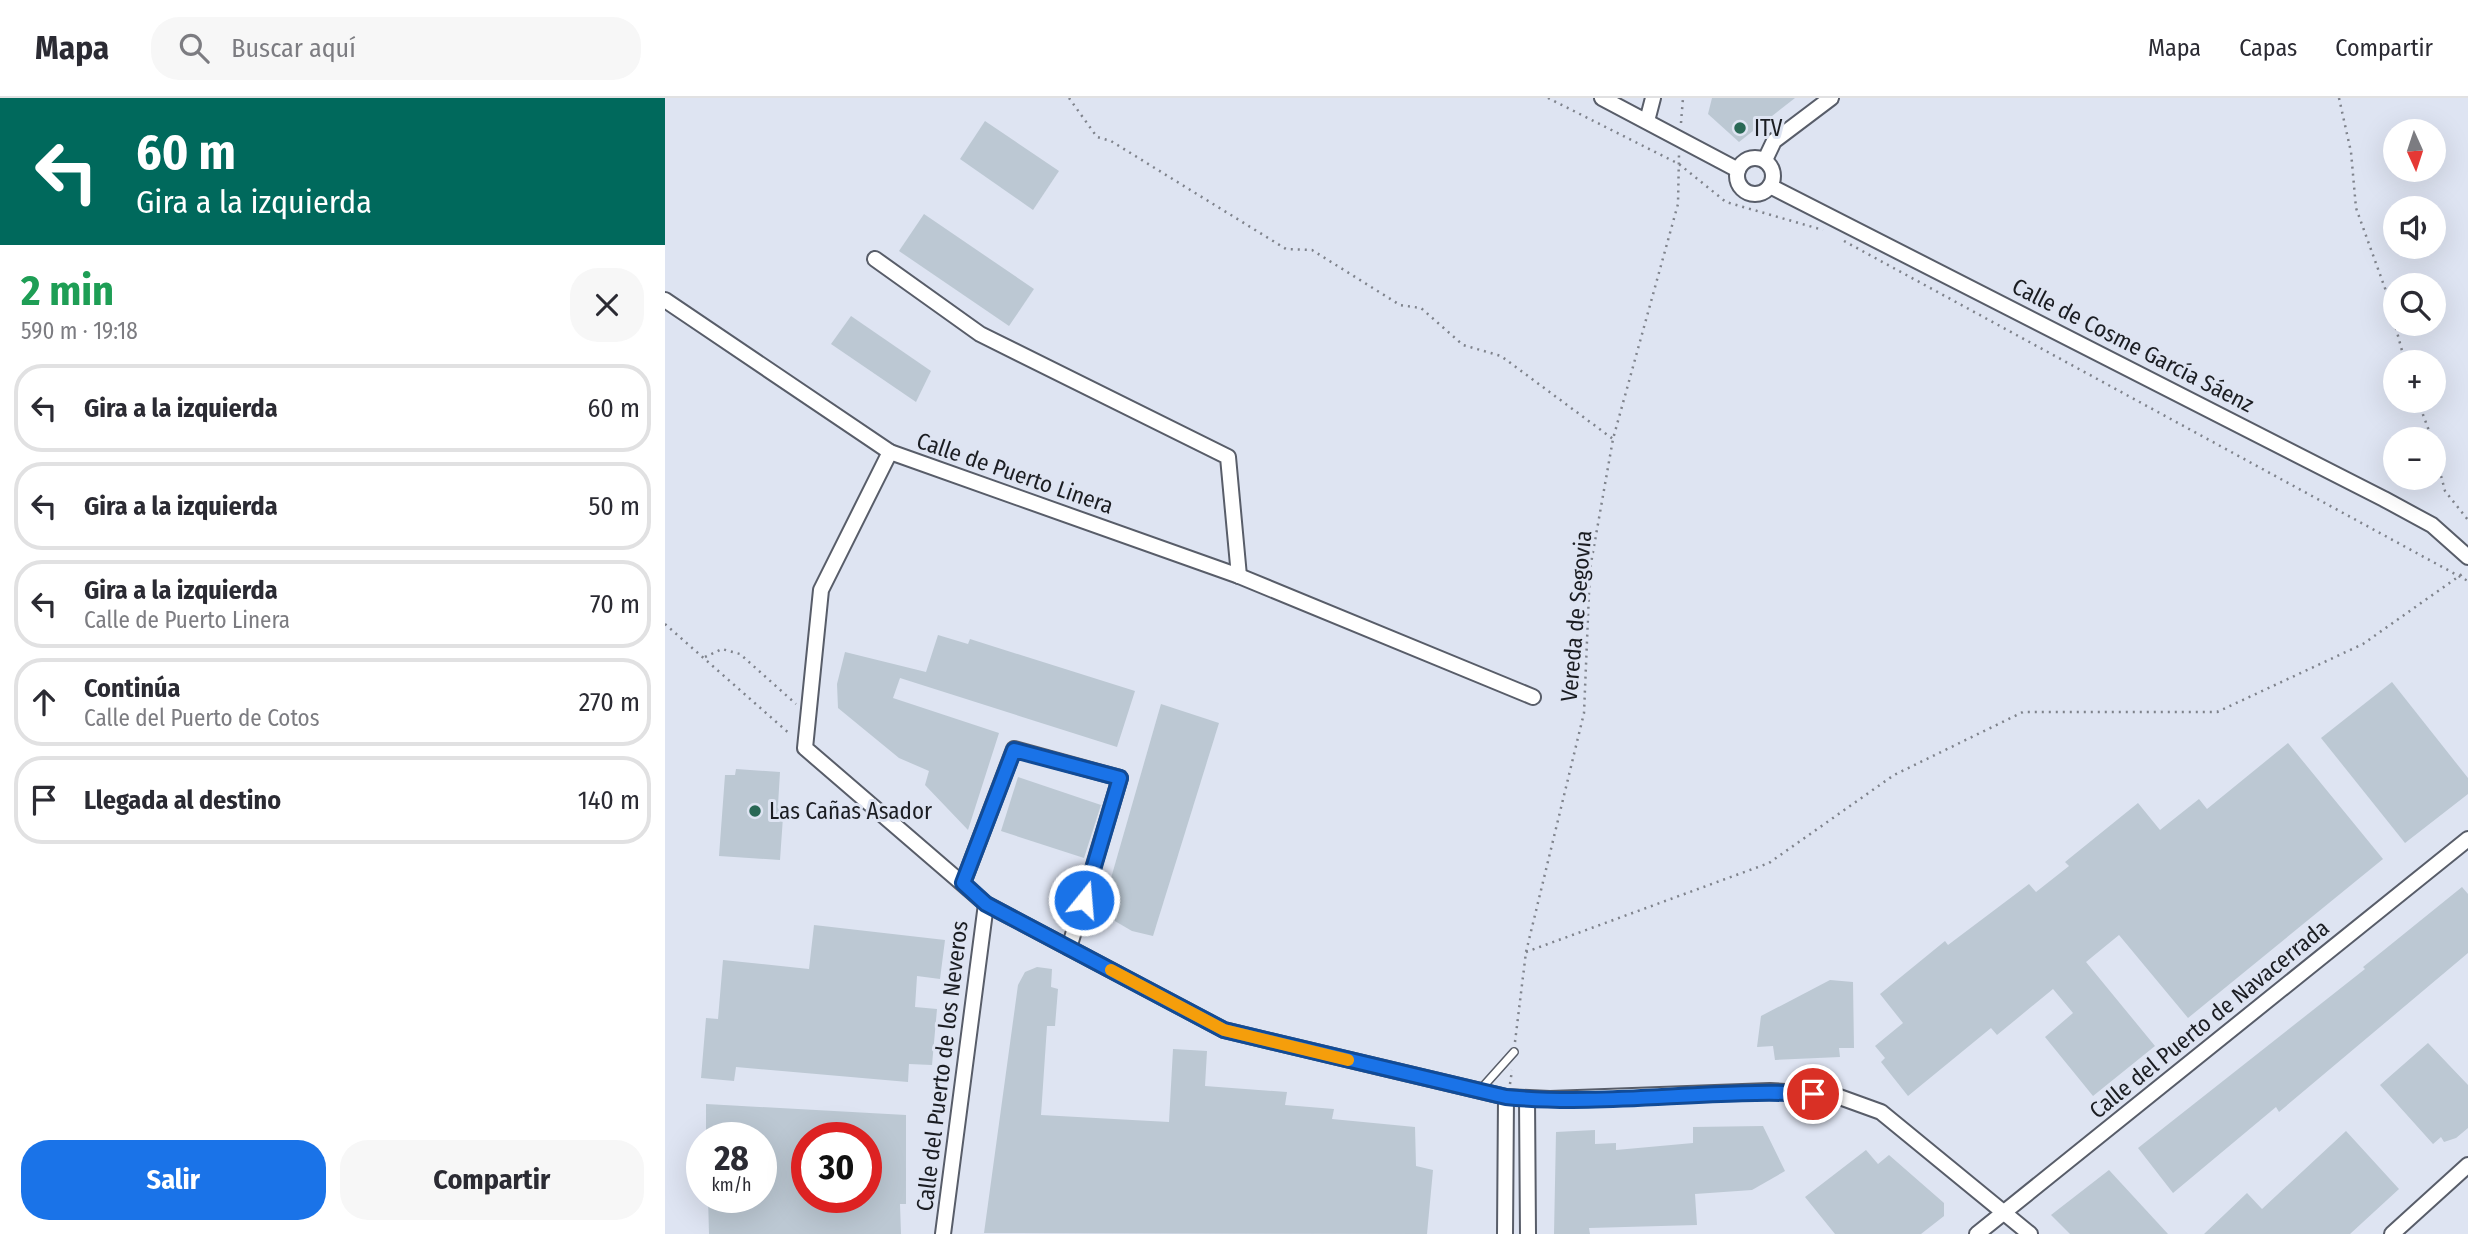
<!DOCTYPE html>
<html lang="es">
<head>
<meta charset="utf-8">
<style>
  body { margin:0; font-family:"Fira Sans Condensed",sans-serif; background:#f7f7f7; color:#2b2b33; height:100vh; display:flex; flex-direction:column; font-size:26px; white-space:nowrap }
  * { box-sizing:border-box; margin:0 }
  p { font-size:23px; color:#7c7c81 }
  .icon { flex:none; width:38px; height:38px; fill:none; stroke:currentColor; stroke-width:2; stroke-linecap:round; stroke-linejoin:round }
  .map { position:relative; flex:1; overflow:hidden }
  .panel { display:flex; flex-direction:column; background:#fff; width:665px }
  .panel>* { flex:none }
  .banner { background:#00695c; color:#fff; overflow:hidden }
  .needle { width:46px; rotate:177deg }
  .buttons { position:absolute; left:1718px; top:21px; display:grid; gap:14px }
  .buttons a { display:grid; place-items:center; width:63px; height:63px; border-radius:50%; background:#fff; box-shadow:0 7px 28px #0002; font-size:35px }
  .speed { position:absolute; left:21px; top:1024px; display:flex; gap:14px; font-size:35px; font-weight:700; text-align:center }
  .speed>* { display:grid; place-content:center; width:91px; height:91px; border-radius:50%; background:#fff; box-shadow:0 7px 28px #0002; line-height:1 }
  .speed small { font-size:18px; font-weight:400 }
  .speed .limit { border:10px solid #d22; background:#fff; color:#111 }
  .pin { position:absolute; display:grid; place-items:center; width:60px; height:60px; color:#fff; margin:-30px; border:4px solid #fff; border-radius:50%; box-shadow:0 2px 7px #0007 }
  .me { position:absolute; width:77px; margin:-38px; rotate:17deg; stroke-linejoin:round; filter:drop-shadow(0 0 5px #0008) }
  .turn { display:flex; align-items:center; gap:24px; height:147px; padding:0 21px; font-size:32px }
  .turn .icon { width:91px; height:91px; stroke-width:2.5 }
  .turn b { display:block; font-size:49px; line-height:60px }
  .round { display:grid; place-items:center; flex:none; width:74px; height:74px; border-radius:28px; background:#f7f7f7 }
  .headline { display:flex; align-items:center; justify-content:space-between; height:119px; padding:0 21px }
  h1 { font-size:42px; font-weight:700; line-height:52px; color:#1e9e55 }
  .button { display:flex; gap:14px; margin-top:auto; padding:14px 21px }
  .button a { flex:1; height:80px; border-radius:28px; background:#1a73e8; color:#fff; font-size:28px; font-weight:700; line-height:80px; text-align:center }
  .button a+a { background:#f7f7f7; color:#2b2b33 }
  ul { padding:0; list-style:none }
  li { display:flex; align-items:center; gap:21px; height:88px; margin:0 14px 10px; padding:0 7px; border:4px solid #e1e1e2; border-radius:28px }
  li div { flex:1 }
  li b { display:block; font-size:26px }
  li em { font-style:normal }
  header { display:flex; align-items:center; gap:42px; box-sizing:border-box; height:98px; padding:0 35px; background:#fff; border-bottom:2px solid #e1e1e2 }
  header strong { font-size:33px }
  nav { display:flex; gap:38px; margin-inline-start:auto; font-size:24px }
  .search { width:490px; height:63px; background:#f7f7f7; display:flex; align-items:center; gap:18px; box-sizing:border-box; padding:0 24px; border-radius:28px; color:#7c7c81; font-size:26px }
  main { display:flex; flex:1; min-height:0 }
  .map>svg:first-child { display:block }
  .building { fill:#bcc8d3; fill-rule:evenodd }
  .lines { fill:none; stroke-linecap:round; stroke-linejoin:round }
  .lane-casing { stroke:#585d69; stroke-width:10 }
  .street-casing { stroke:#585d69; stroke-width:18 }
  .path { stroke:#7f838c; stroke-width:2.5; stroke-dasharray:2 5; stroke-linecap:butt }
  .lane { stroke:#fff; stroke-width:7 }
  .street { stroke:#fff; stroke-width:14 }
  .route-casing { stroke:#114b97; stroke-width:18 }
  .route { stroke:#1a73e8; stroke-width:12 }
  .slow { stroke:#f59e0b; stroke-width:12 }
  .poi-dot { fill:#296855; stroke:#dee4f2; stroke-width:2.5 }
  .labels { text-anchor:middle; stroke-width:6; stroke-linejoin:round; paint-order:stroke }
  .poi-label { font-size:23px; fill:#1b1d22; stroke:#dee4f2; text-anchor:start }
  .street-label { font-size:23px; fill:#1b1d22; stroke:#dee4f2 }
</style>
</head>
<body>
<header>
<strong>Mapa</strong>
<div class="search"><svg class="icon" aria-label="search" viewBox="0 0 24 24"><circle cx="10" cy="10" r="6"/><path d="M15 15l6 6"/></svg>Buscar aquí</div>
<nav><a>Mapa</a><a>Capas</a><a>Compartir</a></nav>
</header>
<main>
<section class="panel">
<div class="banner">
<div class="turn"><svg class="icon" aria-label="left" viewBox="0 0 24 24"><path d="M17 20v-9H6M10 6l-5 5 5 5"/></svg><div><b>60 m</b>Gira a la izquierda</div></div>
</div>
<div class="headline"><div><h1>2 min</h1><p>590 m · 19:18</p></div><a class="round"><svg class="icon" aria-label="close" viewBox="0 0 24 24"><path d="M6 6l12 12M18 6L6 18"/></svg></a></div>
<ul>
<li><svg class="icon" aria-label="left" viewBox="0 0 24 24"><path d="M17 20v-9H6M10 6l-5 5 5 5"/></svg><div><b>Gira a la izquierda</b></div><em>60 m</em></li>
<li><svg class="icon" aria-label="left" viewBox="0 0 24 24"><path d="M17 20v-9H6M10 6l-5 5 5 5"/></svg><div><b>Gira a la izquierda</b></div><em>50 m</em></li>
<li><svg class="icon" aria-label="left" viewBox="0 0 24 24"><path d="M17 20v-9H6M10 6l-5 5 5 5"/></svg><div><b>Gira a la izquierda</b><p>Calle de Puerto Linera</p></div><em>70 m</em></li>
<li><svg class="icon" aria-label="ahead" viewBox="0 0 24 24"><path d="M12 20V5M6 11l6-6 6 6"/></svg><div><b>Continúa</b><p>Calle del Puerto de Cotos</p></div><em>270 m</em></li>
<li><svg class="icon" aria-label="arrive" viewBox="0 0 24 24"><path d="M6 21V4h12l-3 4 3 4H6"/></svg><div><b>Llegada al destino</b></div><em>140 m</em></li>
</ul>
<div class="button"><a>Salir</a><a>Compartir</a></div>
</section>
<div class="map">
<svg width="1803" height="1136" viewBox="0 0 1803 1136">
  <rect width="100%" height="100%" fill="#dee4f2"/>
  <!-- building -->
  <g class="building">
    <path d="M1047,0H1130L1074,44L1043,16Z"/>
    <path d="M320,23L394,73L368,112L295,61Z"/>
    <path d="M259,116L369,191L344,228L234,153Z"/>
    <path d="M186,218L266,273L251,304L166,246Z"/>
    <path d="M273,537L303,546L305,541L470,593L452,649L235,580L228,600L334,635L303,732L260,687L264,673L234,660L173,610L172,586L180,554L261,574Z"/>
    <path d="M1727,584L1803,680V696L1740,745L1656,640Z"/>
    <path d="M496,606L554,625L488,838L467,833L436,815Z"/>
    <path d="M1623,645L1718,761L1523,920L1454,837L1421,864L1490,948L1428,998L1380,939L1408,915L1388,891L1332,937L1326,930L1243,998L1216,964L1220,960L1210,948L1238,925L1215,896L1280,843L1283,847L1364,786L1371,794L1404,768L1400,764L1473,705L1495,732L1534,701L1542,711Z"/>
    <path d="M71,671L115,674L113,707L124,708L123,718L118,719L115,762L54,758L60,677H70Z"/>
    <path d="M353,679L436,707L419,760L336,733Z"/>
    <path d="M1797,789L1803,796V855L1614,1014L1611,1009L1508,1095L1473,1050L1700,871L1698,869Z"/>
    <path d="M149,827L280,842L275,881L252,878L250,909L272,911L267,967L244,966L243,984L71,969L69,983L36,980L41,920L53,921L58,862L144,871Z"/>
    <path d="M372,869L387,871L386,889L393,891L390,928H382L376,1017L504,1024L508,951L542,953L540,988L622,994L620,1007L669,1011L667,1021L750,1029L751,1068L768,1072L762,1136L319,1135L353,887L360,874Z"/>
    <path d="M1165,882L1188,884L1189,950H1174L1175,959L1110,962L1108,948L1092,949L1096,918Z"/>
    <path d="M1763,945L1803,987V1030L1791,1040L1779,1044L1776,1039L1768,1046L1715,987Z"/>
    <path d="M41,1006L241,1017V1106H235L236,1136H44L43,1099H96V1040H41ZM142,1040H201V1099H142Z"/>
    <path d="M1098,1028L1120,1073L1087,1092L1030,1096L1032,1127L924,1130L925,1136H889L891,1034L930,1032V1046L951,1045V1052L1028,1045V1029Z"/>
    <path d="M1681,1033L1734,1091L1685,1136H1539L1582,1095L1597,1111Z"/>
    <path d="M1201,1052L1213,1066L1224,1057L1279,1105V1118L1256,1136H1170L1140,1099Z"/>
    <path d="M1444,1072L1503,1136H1405L1386,1117Z"/>
  </g>
  <g class="lines">
    <defs>
      <path id="lane" d="M815,992L849,954"/>
      <g id="street">
        <path d="M937,0L1073,72"/>
        <path d="M982,23L988,0"/>
        <circle cx="1090" cy="78" r="18"/>
        <path d="M1100,62L1109,43L1166,0"/>
        <path d="M1105,88L1719,401L1767,427L1803,459"/>
        <path d="M210,161L315,236L563,359L574,478"/>
        <path d="M0,202L225,354"/>
        <path d="M868,599L574,478L225,354L156,492L140,650L321,806L559,932L841,999L885,1001L1105,993L1169,997L1216,1014L1365,1136"/>
        <path d="M298,785L349,651L455,680L404,850"/>
        <path d="M862,1001L863,1136"/>
        <path d="M278,1136L321,806"/>
        <path d="M840,1136L841,999"/>
        <path d="M1312,1136L1803,741"/>
        <path d="M1727,1136L1803,1067"/>
      </g>
    </defs>
    <!-- lane casing -->
    <use href="#lane" class="lane-casing"/>
    <!-- street casing -->
    <use href="#street" class="street-casing"/>
    <!-- path -->
    <g class="path">
      <path d="M404,0L432,39L446,43L621,151L647,152L735,207L756,210L798,247L836,258L948,341"/>
      <path d="M883,0L1014,66L1061,104L1158,132"/>
      <path d="M1674,0L1686,54L1691,110L1721,193L1740,264"/>
      <path d="M1016,25L1018,0"/>
      <path d="M1179,143L1803,483"/>
      <path d="M1753,303L1767,341"/>
      <path d="M1769,351L1780,393L1803,422"/>
      <path d="M0,526L126,637"/>
      <path d="M40,559L57,551L75,556L131,606"/>
      <path d="M861,854L1104,765L1229,677L1358,614H1552L1698,546L1800,474"/>
      <path d="M850,944L861,854L919,615L925,471L948,341L1013,106L1014,56"/>
      <path d="M845,986L847,972"/>
    </g>
    <!-- lane -->
    <use href="#lane" class="lane"/>
    <!-- street -->
    <use href="#street" class="street"/>
  </g>
  <g class="lines">
    <defs>
      <path id="route" d="M419,802L455,680L349,652L298,785L321,806L559,932L841,999C943,1009 1046,990 1148,996"/>
    </defs>
    <!-- route casing -->
    <use href="#route" class="route-casing"/>
    <!-- route -->
    <use href="#route" class="route"/>
    <!-- slow -->
    <path class="slow" d="M446,872L559,932L683,962"/>
  </g>
  <!-- markers -->
  <g class="poi-dot">
    <circle cx="1075" cy="30" r="7"/>
    <circle cx="90" cy="713" r="7"/>
  </g>
  <g class="labels">
    <!-- poi labels -->
    <g class="poi-label">
      <text x="1089" y="38">ITV</text>
      <text x="104" y="721">Las Cañas Asador</text>
    </g>
    <!-- street labels -->
    <g class="street-label">
      <text transform="translate(1468 247) rotate(27)" y="8">Calle de Cosme García Sáenz</text>
      <text transform="translate(350 375) rotate(19)" y="8">Calle de Puerto Linera</text>
      <text transform="translate(911 518) rotate(-85)" y="8">Vereda de Segovia</text>
      <text transform="translate(1544 921) rotate(-39)" y="8">Calle del Puerto de Navacerrada</text>
      <text transform="translate(277 968) rotate(-83)" y="8">Calle del Puerto de los Neveros</text>
    </g>
  </g>
</svg>
<div class="buttons">
<a><svg class="needle" viewBox="-14 -14 28 28"><path d="M0-13l5 13h-10z" fill="#e53935"/><path d="M0 13l5-13h-10z" fill="#7c7c81"/></svg></a>
<a><svg class="icon" aria-label="sound" viewBox="0 0 24 24"><path d="M4 9h4l5-4v14l-5-4H4zM17 9q2 3 0 6"/></svg></a>
<a><svg class="icon" aria-label="search" viewBox="0 0 24 24"><circle cx="10" cy="10" r="6"/><path d="M15 15l6 6"/></svg></a>
<a>+</a>
<a>−</a>
</div>
<div class="speed"><div>28<small>km/h</small></div><div class="limit">30</div></div>
<div class="pin" style="left:1148px;top:996px;background:#d93025"><svg class="icon" aria-label="arrive" viewBox="0 0 24 24"><path d="M6 21V4h12l-3 4 3 4H6"/></svg></div>
<svg class="me" style="left:419px;top:802px" viewBox="-20 -20 40 40"><circle r="17" fill="#1a73e8" stroke="#fff" stroke-width="3"/><path d="M0-11L8 9 0 5-8 9z" fill="#fff"/></svg>
</div>
</main>
</body>
</html>
